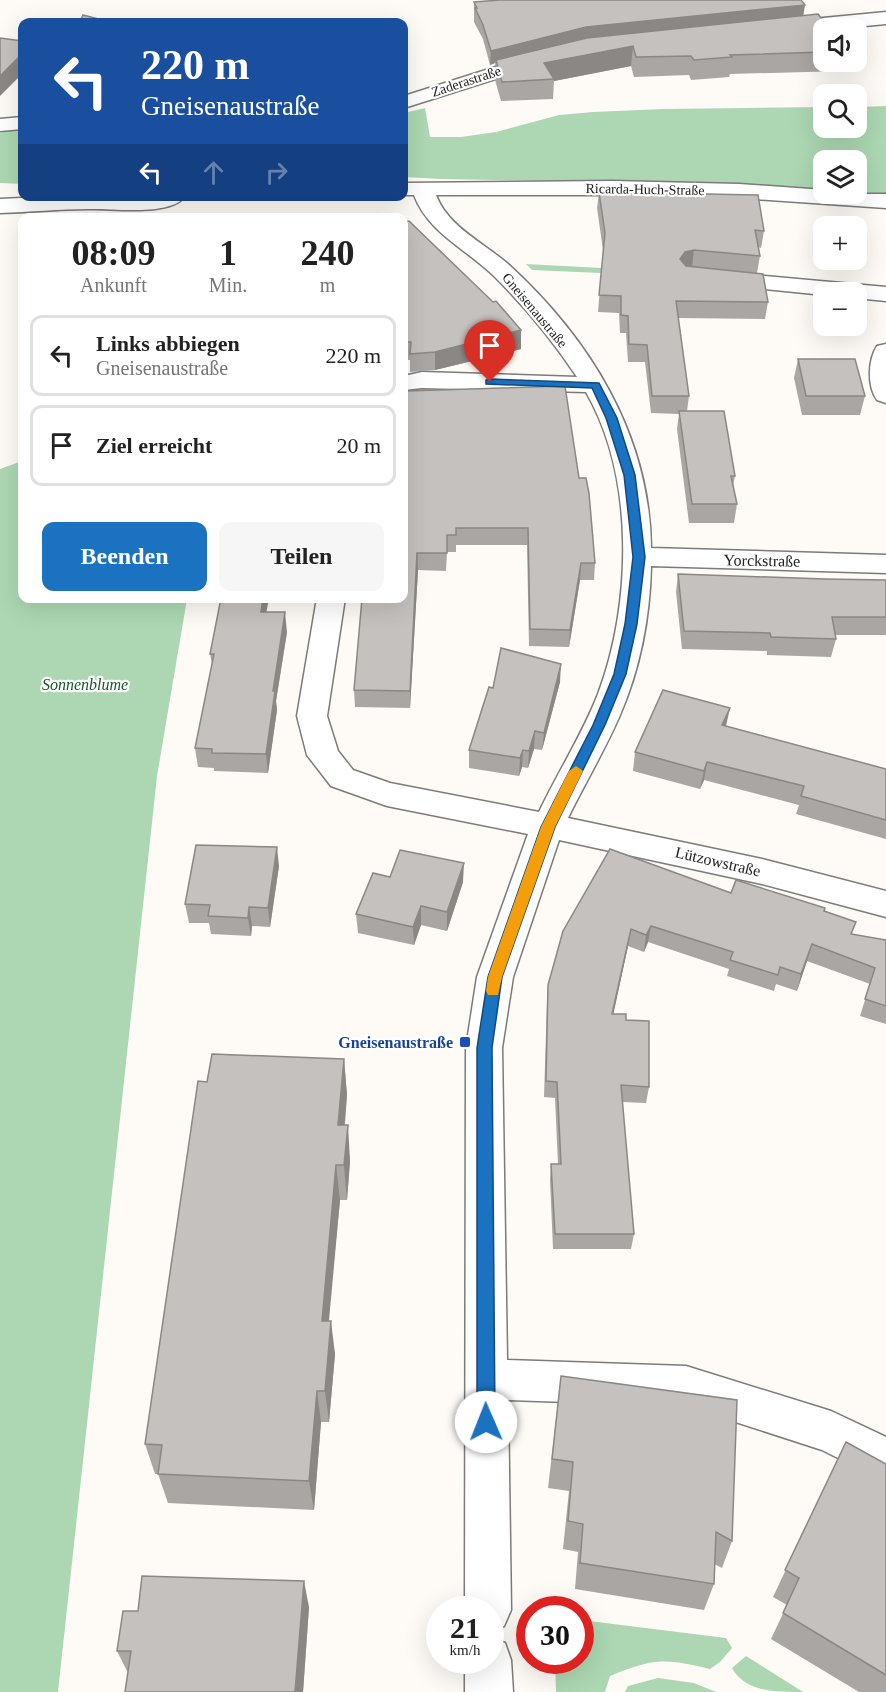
<!DOCTYPE html>
<html lang="de">
<head>
<meta charset="utf-8">
<style>
  body { margin:0; font-family:Georgia,serif; background:#f6f6f6; color:#222; height:100vh; display:flex; flex-direction:column; font-size:22px; white-space:nowrap }
  * { box-sizing:border-box; margin:0 }
  p { font-size:20px; color:#767676 }
  .icon { flex:none; width:33px; height:33px; fill:none; stroke:currentColor; stroke-width:2; stroke-linecap:round; stroke-linejoin:round }
  .map { position:relative; flex:1; overflow:hidden }
  .sheet { position:absolute; left:18px; top:213px; width:390px; height:390px; display:flex; flex-direction:column; background:#fff; border-radius:12px; box-shadow:0 6px 24px #0002 }
  .sheet>* { flex:none }
  .banner { position:absolute; left:18px; top:18px; width:390px; height:183px; border-radius:12px; box-shadow:0 6px 24px #0002; background:#1a4fa0; color:#fff; overflow:hidden }
  .controls { position:absolute; left:813px; top:18px; display:grid; gap:12px }
  .controls a { display:grid; place-items:center; width:54px; height:54px; border-radius:12px; background:#fff; box-shadow:0 6px 24px #0002; font-size:30px }
  .speed { position:absolute; left:426px; top:1596px; display:flex; gap:12px; font-size:30px; font-weight:700; text-align:center }
  .speed>* { display:grid; place-content:center; width:78px; height:78px; border-radius:50%; background:#fff; box-shadow:0 6px 24px #0002; line-height:1 }
  .speed small { font-size:15px; font-weight:400 }
  .speed .limit { border:9px solid #d22; background:#fff; color:#111 }
  .pin { position:absolute; display:grid; place-items:center; width:51px; height:51px; color:#fff; margin:-62px -26px; border-radius:50% 50% 50% 0; rotate:-45deg; box-shadow:0 0 6px #0007 }
  .pin .icon { rotate:45deg }
  .me { position:absolute; width:66px; margin:-33px; rotate:359deg; stroke-linejoin:round; filter:drop-shadow(0 0 4px #0008) }
  .turn { display:flex; align-items:center; gap:21px; height:126px; padding:0 24px; font-size:27px }
  .turn .icon { width:78px; height:78px; stroke-width:2.5 }
  .turn b { display:block; font-size:42px; line-height:51px }
  .lanes { display:flex; align-items:center; height:57px; padding:0 24px; background:#0003; justify-content:center; gap:30px; direction:ltr }
  .lanes .off { opacity:.35 }
  .eta { display:flex; justify-content:space-evenly; align-items:center; height:102px; text-align:center }
  .eta b { font-size:36px; font-weight:600; line-height:42px }
  .button { display:flex; gap:12px; margin-top:auto; padding:12px 24px }
  .button a { flex:1; height:69px; border-radius:12px; background:#1b72c0; color:#fff; font-size:24px; font-weight:600; line-height:69px; text-align:center }
  .button a+a { background:#f6f6f6; color:#222 }
  ul { padding:0; list-style:none }
  li { display:flex; align-items:center; gap:18px; height:81px; margin:0 12px 9px; padding:0 12px; border:3px solid #e0e0e0; border-radius:12px }
  li div { flex:1 }
  li b { display:block; font-size:22px }
  li em { font-style:normal }
  .map>svg:first-child { display:block }
  .green { fill:#acd7b2 }
  .lines { fill:none; stroke-linecap:round; stroke-linejoin:round }
  .minor-casing { stroke:#7d7a77; stroke-width:3 }
  .minor { fill:#fff; fill-rule:evenodd }
  .wall { fill:#a9a6a3 }
  .shaded-wall { fill:#8a8785 }
  .building { fill:#c5c1be; stroke:#8a8785; stroke-width:1.5 }
  .route { fill:#1b72c0; stroke:#124a7d; stroke-width:1.5 }
  .slow { fill:#f59e0b }
  .transit-dot { fill:#1a4fb4; stroke:#fff; stroke-width:2 }
  .labels { text-anchor:middle; stroke-width:4.5; stroke-linejoin:round; paint-order:stroke }
  .far-street-label { font-size:14px; fill:#222120; stroke:#fff }
  .street-label { font-size:16px; fill:#222120; stroke:#fff }
  .park-label { font-size:16px; font-style:italic; fill:#135827; stroke:#fff }
  .transit-label { font-size:16px; font-weight:bold; fill:#164399; stroke:#fff; text-anchor:end }
</style>
</head>
<body>
<div class="map">
<svg width="886" height="1692" viewBox="0 0 886 1692">
  <rect width="100%" height="100%" fill="#fefbf7"/>
  <!-- green -->
  <g class="green">
    <path d="M886,106V196L857,192L856,160H824L823,189L742,184L441,179L404,177V113L425,108L430,137H461L496,132L559,115L593,112L663,109L823,107L824,128H856L857,107Z"/>
    <path d="M22,127V184L0,183V133Z"/>
    <path d="M526,264L640,270L667,276L532,270Z"/>
    <path d="M22,461V598L187,599L157,776L58,1692H0V469Z"/>
    <path d="M581,1620L726,1638L732,1648L720,1662L710,1669C664,1658 654,1658 610,1676L605,1692H556L555,1661L580,1660Z"/>
    <path d="M746,1656L803,1692C775,1692 745,1692 732,1668Z"/>
    <path d="M658,1678L694,1683L716,1692H625L628,1686Z"/>
  </g>
  <g class="lines">
    <defs>
      <g id="minor">
        <path d="M886,12V24L781,34L774,32L771,28L774,24L781,22Z"/>
        <path d="M539,53L546,55L549,59L546,63L404,108V96Z"/>
        <path d="M22,117V129L0,131V119Z"/>
        <path d="M612,181L739,184L824,190V194H886V208L739,198L612,195H436C448,227 484,243 508,264C590,339 650,435 651,548L886,555V573L651,566C650,616 640,669 620,715C605,750 585,783 568,818L762,859L886,891V917L762,884L559,840L513,977L502,1048L507,1360L686,1366L831,1411L886,1437V1482L822,1450L686,1406L508,1400L511,1610L504,1626L490,1632V1610H465L466,1048L477,977L528,834L387,806L331,786L307,755L297,716L317,598H345L327,716L338,751L353,770L390,783L539,812C558,772 582,735 598,694C632,604 635,477 586,392L422,388L404,390V376L422,372L577,377C553,341 525,307 495,277C468,250 428,233 414,195H404V183Z"/>
        <path d="M63,196H185C171,217 111,208 89,209C60,209 30,212 0,213V199Z"/>
        <path d="M721,272L886,287V301L856,298V292H824V295L713,284L709,279L713,274Z"/>
        <path d="M886,344V403L877,400C867,386 868,360 877,346Z"/>
        <path d="M490,1638L505,1643L511,1660L513,1692H465V1660H490Z"/>
      </g>
    </defs>
    <!-- minor casing -->
    <use href="#minor" class="minor-casing"/>
    <!-- minor -->
    <use href="#minor" class="minor"/>
  </g>
  <!-- wall -->
  <g class="wall">
    <path d="M474,2L803,16L824,28V62H845L843,71L730,74L729,77L691,80L689,75L634,77L631,66L554,81L553,99L501,101L495,80V63L490,65L483,39L474,22Z"/>
    <path d="M599,192L764,231L761,248L758,247L760,256L757,273L692,267L768,302L765,319L678,318L689,396L687,411L735,476L733,486L737,504L734,523H689L677,429L679,414L651,413L645,362H628L626,333H620L619,313L598,312L603,250L597,208Z"/>
    <path d="M404,222L521,349L435,370L410,372V360H404Z"/>
    <path d="M798,359L865,396L860,415H802L794,378Z"/>
    <path d="M404,433L579,478L595,563L594,580H580L569,647L529,646L527,545H456V552H447L446,571L418,570L410,708L355,707L354,690L404,598Z"/>
    <path d="M678,574L825,579L886,580V635H835L836,639L831,657L767,655V651L682,649L676,592Z"/>
    <path d="M266,612L287,632L276,701L277,710L268,773L214,771V768L198,767L195,748L212,664L210,654Z"/>
    <path d="M560,682L542,750L534,749L528,768L522,767L519,776L469,768V750L493,688Z"/>
    <path d="M726,726L886,769V839L796,814L799,805L704,780L700,789L633,771L635,752Z"/>
    <path d="M279,866L270,927L252,926L251,936L211,934L209,923H189L185,904Z"/>
    <path d="M390,877L463,882L447,931L421,925L414,945L358,933L356,914Z"/>
    <path d="M731,893L824,911L853,934L886,940V1024L860,1016L870,984L807,961L797,991L776,984L774,991L727,976L729,969L648,942L644,952L628,946L613,1014L626,1020L649,1087L646,1103L622,1102L634,1234L631,1249H553L550,1180L551,1164H558L555,1098L544,1097L547,1002L548,985L563,931Z"/>
    <path d="M344,1059L347,1095L345,1125L350,1161L347,1200H340L328,1321L335,1354L329,1422H321L314,1510L168,1503L158,1474H155L145,1444Z"/>
    <path d="M561,1376L732,1541L722,1568L714,1564V1584L704,1610L575,1589L578,1552L563,1549L569,1491L548,1488Z"/>
    <path d="M846,1442L886,1464V1692H859L771,1639L787,1605L773,1597Z"/>
    <path d="M309,1607L303,1692H125L128,1673L117,1651L138,1611Z"/>
  </g>
  <!-- shaded-wall -->
  <g class="shaded-wall">
    <path d="M805,5L803,18L496,60L495,63L490,65L491,51L586,27Z"/>
    <path d="M633,46L631,66L554,81V79L544,63Z"/>
    <path d="M22,54V74L0,96V76Z"/>
    <path d="M694,250L692,267L683,269L680,259L685,252Z"/>
    <path d="M521,330V349L435,370V352Z"/>
    <path d="M417,553L418,570L410,708V691Z"/>
    <path d="M581,563L580,580L569,647L570,630Z"/>
    <path d="M263,598H269L263,631L261,612Z"/>
    <path d="M285,612L287,632L276,701L277,710L268,773L266,754L273,691Z"/>
    <path d="M561,664L560,682L542,750L544,733Z"/>
    <path d="M730,708L726,726L722,725Z"/>
    <path d="M535,731L534,749L528,768L529,751Z"/>
    <path d="M523,750L522,767L519,776L520,758Z"/>
    <path d="M707,762L704,780L700,789L704,771Z"/>
    <path d="M277,847L279,866L270,927L268,908Z"/>
    <path d="M464,863L463,882L447,931V912Z"/>
    <path d="M421,906V925L414,945L413,927Z"/>
    <path d="M249,907L252,926L251,936L248,918Z"/>
    <path d="M651,926L648,942L644,952L646,935Z"/>
    <path d="M631,929L628,946L610,1030L612,1014Z"/>
    <path d="M812,944L807,961L797,991L801,974Z"/>
    <path d="M344,1059L347,1095L341,1161L338,1125Z"/>
    <path d="M348,1125L350,1161L347,1200L344,1165Z"/>
    <path d="M336,1165L340,1200L326,1353L322,1321Z"/>
    <path d="M331,1321L335,1354L329,1422L325,1391Z"/>
    <path d="M317,1391L321,1422L314,1510L309,1481Z"/>
    <path d="M304,1581L309,1607L303,1692H295Z"/>
  </g>
  <!-- building -->
  <g class="building">
    <path d="M500,0H801L805,5L586,27L491,51L483,25L475,8H477L474,2Z"/>
    <path d="M818,14L829,28H824V52L730,55L732,57L694,60L691,56L636,57L633,46L544,63L554,79L502,82L496,60L587,38Z"/>
    <path d="M83,15L110,22H80Z"/>
    <path d="M0,38L22,41V54L0,76Z"/>
    <path d="M599,192L758,195L764,231L755,230L760,256L694,250L685,252L680,259L686,266L763,274L768,302L676,301L689,396H652L647,345L629,344L628,316L621,315V296L599,295L605,233Z"/>
    <path d="M409,221L493,302L496,301L521,330L435,352L410,354L411,342H404V222Z"/>
    <path d="M798,359H855L865,396H806Z"/>
    <path d="M565,386L579,478H586L589,493L595,563H581L570,630L530,629L528,528H456V535H447V553H417L410,691L354,690L362,598H404V433L407,391Z"/>
    <path d="M679,411H724L735,476H731L737,504H692Z"/>
    <path d="M678,574L825,579L886,580V617H832L836,639L771,637L770,633L684,631Z"/>
    <path d="M221,598H263L261,612H285L273,691H275L266,754L212,753V749L195,748L214,654H210Z"/>
    <path d="M501,648L561,664L544,733L535,731L529,751L523,750L520,758L469,750L489,687L493,688Z"/>
    <path d="M663,690L730,708L722,725L886,769V820L801,796L804,786L707,762L704,771L635,752Z"/>
    <path d="M196,845L277,847L268,908L249,907L248,918L208,916L210,905L185,904Z"/>
    <path d="M610,849L731,893L736,880L825,908L824,911L856,922L851,934L886,940V1006L865,999L875,968L812,944L801,974L780,967L778,975L730,960L733,952L651,926L646,935L631,929L612,1014H626V1020L649,1021V1087L621,1085L634,1234H555L551,1164H561L557,1082L546,1081L548,985L563,931Z"/>
    <path d="M400,850L464,863L447,912L421,906L413,927L356,914L373,873L390,877Z"/>
    <path d="M212,1054L344,1059L338,1125H348L344,1165H336L322,1321H331L325,1391H317L309,1481L158,1474L162,1445L145,1444L198,1081L207,1082Z"/>
    <path d="M561,1376L737,1400L732,1541L716,1532L714,1584L580,1563L583,1524L568,1521L573,1462L552,1459Z"/>
    <path d="M846,1442L886,1464V1675L783,1613L799,1578L785,1570Z"/>
    <path d="M142,1576L304,1581L295,1692H125L131,1651H117L123,1611H138Z"/>
  </g>
  <!-- route -->
  <path class="route" d="M490,379L599,383L617,418L635,475L645,557L637,624L626,674L605,725L555,827L502,977L492,1048L495,1422L492,1428L486,1430L480,1428L477,1422V1048L488,977L541,827L593,725L614,674L625,624L633,557L624,475L606,418L592,388L486,384V380Z"/>
  <!-- slow -->
  <path class="slow" d="M576,766L583,771L555,827L502,977L498,995H488L486,991L488,977L541,827L569,771Z"/>
  <!-- markers -->
  <rect class="transit-dot" x="459" y="1036" width="12" height="12" rx="3"/>
  <g class="labels">
    <!-- far-street labels -->
    <g class="far-street-label">
      <text transform="translate(466 81) rotate(-18)" y="5">Zaderastraße</text>
      <text transform="translate(645 189) rotate(1)" y="5">Ricarda-Huch-Straße</text>
      <text transform="translate(535 310) rotate(50)" y="5">Gneisenaustraße</text>
    </g>
    <!-- street labels -->
    <g class="street-label">
      <text transform="translate(762 560) rotate(1)" y="6">Yorckstraße</text>
      <text transform="translate(718 861) rotate(13)" y="6">Lützowstraße</text>
    </g>
    <!-- park labels -->
    <g class="park-label">
      <text x="85" y="690">Sonnenblume</text>
    </g>
    <!-- transit labels -->
    <g class="transit-label">
      <text x="453" y="1048">Gneisenaustraße</text>
    </g>
  </g>
</svg>
<div class="controls">
<a><svg class="icon" aria-label="sound" viewBox="0 0 24 24"><path d="M4 9h4l5-4v14l-5-4H4zM17 9q2 3 0 6"/></svg></a>
<a><svg class="icon" aria-label="search" viewBox="0 0 24 24"><circle cx="10" cy="10" r="6"/><path d="M15 15l6 6"/></svg></a>
<a><svg class="icon" aria-label="layers" viewBox="0 0 24 24"><path d="M12 4l9 5-9 5-9-5zM3 14l9 5 9-5"/></svg></a>
<a>+</a>
<a>−</a>
</div>
<div class="speed"><div>21<small>km/h</small></div><div class="limit">30</div></div>
<div class="pin" style="left:490px;top:382px;background:#d93025"><svg class="icon" aria-label="arrive" viewBox="0 0 24 24"><path d="M6 21V4h12l-3 4 3 4H6"/></svg></div>
<svg class="me" style="left:486px;top:1422px" viewBox="-20 -20 40 40"><circle r="19" fill="#fff"/><path d="M0-13L10 11 0 6-10 11z" fill="#1b72c0"/></svg>
<div class="banner">
<div class="turn"><svg class="icon" aria-label="left" viewBox="0 0 24 24"><path d="M17 20v-9H6M10 6l-5 5 5 5"/></svg><div><b>220 m</b>Gneisenaustraße</div></div>
<div class="lanes"><svg class="icon" aria-label="left" viewBox="0 0 24 24"><path d="M17 20v-9H6M10 6l-5 5 5 5"/></svg><svg class="icon off" aria-label="ahead" viewBox="0 0 24 24"><path d="M12 20V5M6 11l6-6 6 6"/></svg><svg class="icon off" aria-label="right" viewBox="0 0 24 24"><path d="M7 20v-9h11M14 6l5 5-5 5"/></svg></div>
</div>
<section class="sheet">
<div class="eta">
<div><b>08:09</b><p>Ankunft</p></div>
<div><b>1</b><p>Min.</p></div>
<div><b>240</b><p>m</p></div>
</div>
<ul>
<li><svg class="icon" aria-label="left" viewBox="0 0 24 24"><path d="M17 20v-9H6M10 6l-5 5 5 5"/></svg><div><b>Links abbiegen</b><p>Gneisenaustraße</p></div><em>220 m</em></li>
<li><svg class="icon" aria-label="arrive" viewBox="0 0 24 24"><path d="M6 21V4h12l-3 4 3 4H6"/></svg><div><b>Ziel erreicht</b></div><em>20 m</em></li>
</ul>
<div class="button"><a>Beenden</a><a>Teilen</a></div>
</section>
</div>
</body>
</html>
